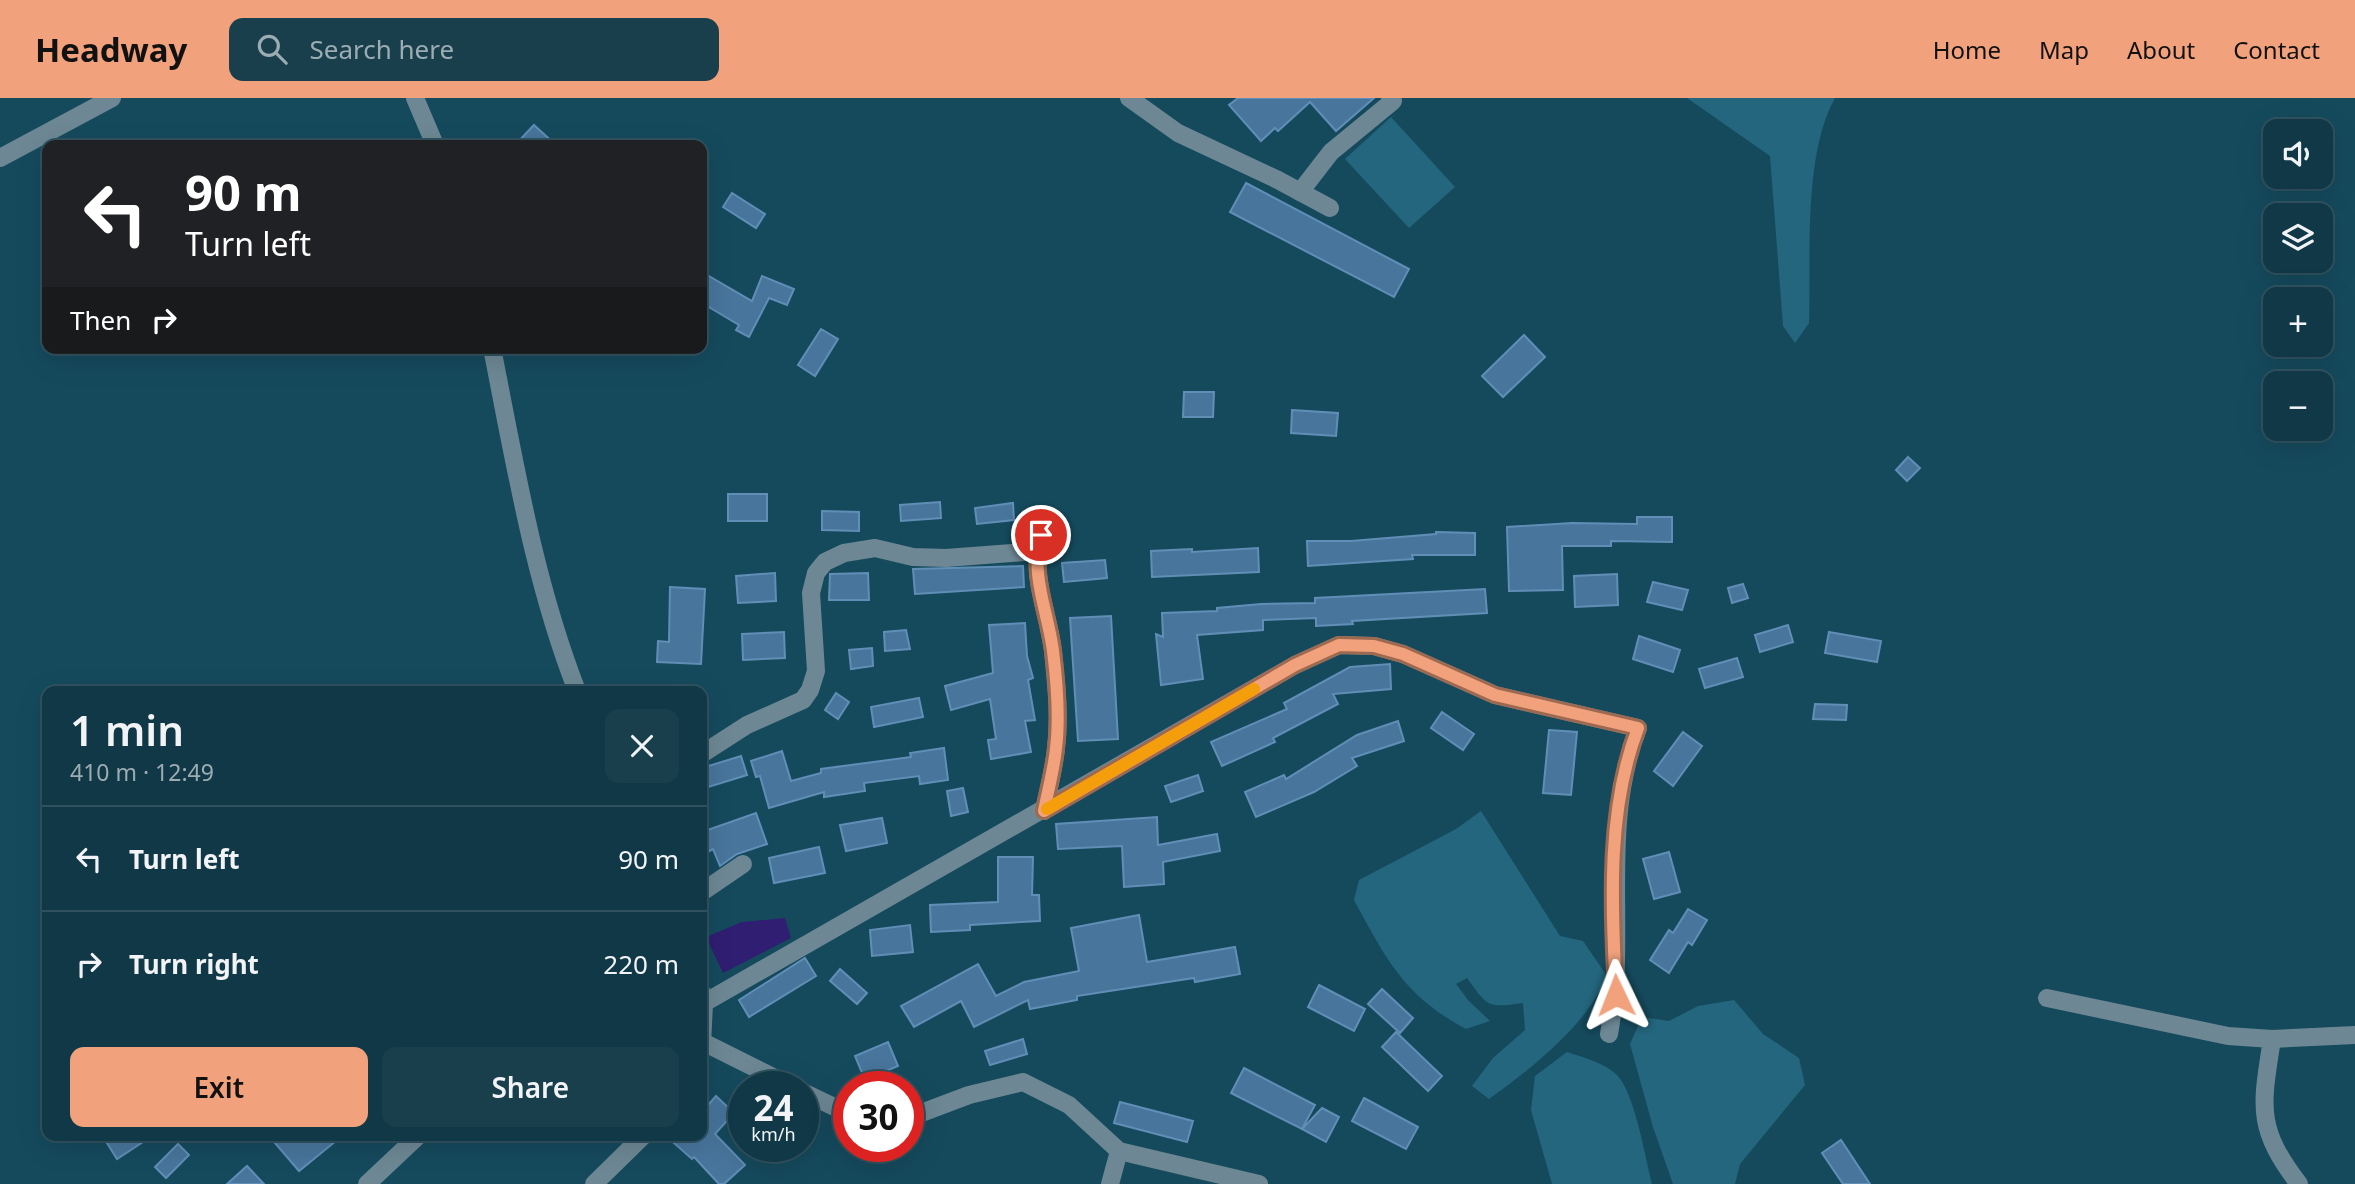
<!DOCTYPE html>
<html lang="en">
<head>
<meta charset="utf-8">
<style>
  body { margin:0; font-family:"Noto Sans",sans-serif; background:#193f4d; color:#f1f3f6; height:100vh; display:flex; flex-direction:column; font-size:26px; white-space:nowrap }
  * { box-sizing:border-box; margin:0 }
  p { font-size:23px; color:#9cacb3 }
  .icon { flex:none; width:38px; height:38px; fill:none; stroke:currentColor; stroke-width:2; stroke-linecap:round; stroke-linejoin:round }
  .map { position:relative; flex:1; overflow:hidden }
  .drawer { position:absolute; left:42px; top:588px; width:665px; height:455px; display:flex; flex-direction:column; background:#103846; border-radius:14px; box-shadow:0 7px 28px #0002,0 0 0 2px #30525f }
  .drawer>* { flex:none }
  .top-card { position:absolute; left:42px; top:42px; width:665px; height:214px; border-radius:14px; box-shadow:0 7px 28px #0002,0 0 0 2px #30525f; background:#202124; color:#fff; overflow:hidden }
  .fabs { position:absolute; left:2263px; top:21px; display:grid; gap:14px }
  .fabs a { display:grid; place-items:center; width:70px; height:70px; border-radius:14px; background:#103846; box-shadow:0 7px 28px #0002,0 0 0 2px #30525f; font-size:35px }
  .speed { position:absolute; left:728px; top:973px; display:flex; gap:14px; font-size:35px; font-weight:700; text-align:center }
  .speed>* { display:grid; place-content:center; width:91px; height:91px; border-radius:50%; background:#103846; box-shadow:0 7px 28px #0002,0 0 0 2px #30525f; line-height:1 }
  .speed small { font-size:18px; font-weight:400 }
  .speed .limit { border:10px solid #d22; background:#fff; color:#111 }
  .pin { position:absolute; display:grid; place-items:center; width:60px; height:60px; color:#fff; margin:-30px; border:4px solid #fff; border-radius:50%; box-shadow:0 2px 7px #0007 }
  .me { position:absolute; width:77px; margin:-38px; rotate:358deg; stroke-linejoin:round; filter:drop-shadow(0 0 5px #0008) }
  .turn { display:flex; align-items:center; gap:24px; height:147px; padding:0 28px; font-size:32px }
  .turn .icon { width:91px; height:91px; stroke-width:2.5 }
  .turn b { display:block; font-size:49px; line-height:60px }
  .then { display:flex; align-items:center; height:66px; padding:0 28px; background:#0003; gap:14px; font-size:26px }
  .round { display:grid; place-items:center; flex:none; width:74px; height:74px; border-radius:14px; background:#193f4d }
  .head { display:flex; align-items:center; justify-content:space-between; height:119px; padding:0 28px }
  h1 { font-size:42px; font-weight:600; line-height:52px }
  .button { display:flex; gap:14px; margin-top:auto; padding:14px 28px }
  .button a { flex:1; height:80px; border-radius:14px; background:#f1a17c; color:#111; font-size:28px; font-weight:600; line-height:80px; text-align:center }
  .button a+a { background:#193f4d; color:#f1f3f6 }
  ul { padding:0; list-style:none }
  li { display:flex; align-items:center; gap:21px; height:105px; padding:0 28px; border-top:2px solid #30525f }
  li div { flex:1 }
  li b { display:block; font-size:26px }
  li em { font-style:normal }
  header { display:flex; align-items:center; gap:42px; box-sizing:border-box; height:98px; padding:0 35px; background:#f1a17c; color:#111 }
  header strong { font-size:33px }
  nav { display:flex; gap:38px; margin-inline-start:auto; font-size:24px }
  .search { width:490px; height:63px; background:#193f4d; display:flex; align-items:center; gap:18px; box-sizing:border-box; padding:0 24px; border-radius:14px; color:#9cacb3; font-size:26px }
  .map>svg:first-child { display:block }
  .green { fill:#23667e }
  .water { fill:#301e72 }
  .building { fill:#48759c; stroke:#608eb6; stroke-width:2 }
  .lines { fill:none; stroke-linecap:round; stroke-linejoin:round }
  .minor { stroke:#6d8894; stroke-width:18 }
  .route-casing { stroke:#9d6951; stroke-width:18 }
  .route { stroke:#f1a17c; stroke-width:12 }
  .slow { stroke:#f59e0b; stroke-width:12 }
</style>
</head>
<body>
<header>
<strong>Headway</strong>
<div class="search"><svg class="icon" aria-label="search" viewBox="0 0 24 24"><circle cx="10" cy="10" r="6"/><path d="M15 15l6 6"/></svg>Search here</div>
<nav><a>Home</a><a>Map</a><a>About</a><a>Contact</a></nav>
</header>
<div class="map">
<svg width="2355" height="1086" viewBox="0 0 2355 1086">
  <rect width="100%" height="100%" fill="#154a5d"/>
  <!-- green -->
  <g class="green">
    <path d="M1687,0H1835C1803,57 1811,159 1809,225L1795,245L1783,228L1770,58Z"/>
    <path d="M1391,19L1455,89L1409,130L1345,61Z"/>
    <path d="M1481,713L1560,838L1583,843L1607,878C1588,926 1531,971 1489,1001L1472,988L1493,960L1525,932L1523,905C1487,910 1488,909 1467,880L1456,886L1468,902L1490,923L1466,931C1404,898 1386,861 1354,802L1359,782L1456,731Z"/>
    <path d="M1734,902L1763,936L1799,960L1805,987L1740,1066L1735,1086H1673L1653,1029L1630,946L1642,919L1669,923L1698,908Z"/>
    <path d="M1567,954C1582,959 1605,965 1617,977C1635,996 1645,1059 1652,1086H1552L1531,1012L1535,978Z"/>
  </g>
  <!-- water -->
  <path class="water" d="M785,820L791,840L723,875L706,839L742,824Z"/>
  <!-- building -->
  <g class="building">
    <path d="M1238,0H1374L1336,33L1310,4L1278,33L1275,30L1261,43L1229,7Z"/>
    <path d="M534,27L556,47H515Z"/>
    <path d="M1246,85L1409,171L1394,199L1230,114Z"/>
    <path d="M732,95L765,116L756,130L723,109Z"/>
    <path d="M702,174L752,203L762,178L794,191L787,207L769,200L749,239L736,232L739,227L702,205Z"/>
    <path d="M821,231L838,241L815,278L798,267Z"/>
    <path d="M1524,237L1545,259L1503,299L1482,278Z"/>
    <path d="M1184,294H1214L1213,319H1183Z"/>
    <path d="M1292,312L1338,315L1336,338L1291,335Z"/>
    <path d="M1908,359L1920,370L1907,383L1896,372Z"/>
    <rect x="728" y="396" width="39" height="27"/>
    <path d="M940,404L941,420L901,423L900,407Z"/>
    <path d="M1013,405L1014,422L977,426L975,410Z"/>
    <path d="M822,413L859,414V433L822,432Z"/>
    <path d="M1637,419H1672V444L1611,443V448H1562L1563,492L1509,493L1507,429L1572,425L1637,426Z"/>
    <path d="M1436,434L1475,435V457H1412L1413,461L1308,468L1307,443H1351L1436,436Z"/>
    <path d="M1258,450L1259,474L1152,479L1151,453L1192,451V454Z"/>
    <path d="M1105,462L1107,480L1064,484L1062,465Z"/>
    <path d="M1023,468L1024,489L915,496L913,471Z"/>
    <path d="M775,475L776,503L738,505L736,478Z"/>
    <path d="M868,475L869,502H829L830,476Z"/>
    <path d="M1617,476L1618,507L1575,509L1574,478Z"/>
    <path d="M1653,484L1688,492L1682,512L1647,504Z"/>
    <path d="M1743,486L1748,500L1732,505L1728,490Z"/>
    <path d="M670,489L705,491L701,566L657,564L658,543L669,544Z"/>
    <path d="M1485,491L1487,515L1352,523L1353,526L1316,528V520L1263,522V532L1197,537L1203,581L1161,587L1156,536L1163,539L1162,515L1217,513V510L1261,506L1315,505V500Z"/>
    <path d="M1111,518L1118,641L1078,643L1070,520Z"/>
    <path d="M1025,525L1027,558L1033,580L1028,582L1035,622L1025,623L1031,654L991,661L988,642L996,641L990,601L951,612L945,588L993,575L989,527Z"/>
    <path d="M1788,527L1793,544L1760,554L1755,537Z"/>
    <path d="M906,532L910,551L885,553L884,534Z"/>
    <path d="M784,534L785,560L743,562L742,536Z"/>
    <path d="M1829,534L1881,543L1877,564L1825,555Z"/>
    <path d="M1639,538L1680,552L1673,574L1633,561Z"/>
    <path d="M872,550L873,568L851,571L849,552Z"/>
    <path d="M1737,560L1743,579L1705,590L1699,571Z"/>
    <path d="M1390,566L1391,591L1333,596L1338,606L1273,640L1275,644L1222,668L1211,644L1287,611L1284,605L1350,569Z"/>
    <path d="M836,595L849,604L838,621L825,612Z"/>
    <path d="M919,600L923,619L874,629L871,609Z"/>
    <path d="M1815,606L1847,607L1846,622L1813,621Z"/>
    <path d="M1442,614L1474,636L1463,652L1431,630Z"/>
    <path d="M1398,623L1404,643L1352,660L1357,668L1314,694L1256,719L1245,694L1284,677L1286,681L1357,637Z"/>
    <path d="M1549,632L1577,634L1571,697L1543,695Z"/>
    <path d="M1683,634L1702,648L1673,688L1654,673Z"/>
    <path d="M944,650L948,682L920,686L919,678L864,685L865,693L824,699V694L769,710L760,678L756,679L751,663L782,653L791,683L821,675V671L911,659L910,655Z"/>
    <path d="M741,658L747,677L702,691V670Z"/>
    <path d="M1198,677L1203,693L1171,704L1165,688Z"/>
    <path d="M963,690L968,714L951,718L947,693Z"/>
    <path d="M756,715L767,746L737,756L720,768L713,751L702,757V734Z"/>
    <path d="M1157,719L1158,747L1217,736L1220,753L1163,764L1164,786L1124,789L1122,748L1058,751L1056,726Z"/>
    <path d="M882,720L887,745L846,753L840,727Z"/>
    <path d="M819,749L825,775L774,785L769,760Z"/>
    <path d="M1669,754L1680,794L1654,801L1643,761Z"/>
    <path d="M998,759H1033L1032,797H1039L1040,823L970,827V832L931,834L930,807L998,804Z"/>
    <path d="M1688,811L1707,822L1692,847L1688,844L1669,875L1650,862L1669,832L1673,835Z"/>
    <path d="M1139,817L1147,864L1235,849L1240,876L1195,884L1194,880L1077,898V902L1030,911L1028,902L974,929L961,903L914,929L901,908L978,866L996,898L1024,884L1079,873L1071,830Z"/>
    <path d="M910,827L913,854L872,858L870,832Z"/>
    <path d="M805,860L816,878L749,919L739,902Z"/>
    <path d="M840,871L867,895L857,906L830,883Z"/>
    <path d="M1319,887L1365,911L1354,933L1308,909Z"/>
    <path d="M1382,891L1413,920L1400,935L1368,906Z"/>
    <path d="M1396,934L1442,978L1428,993L1382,949Z"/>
    <path d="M1023,941L1027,956L990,967L985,953Z"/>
    <path d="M888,944L898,968L865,982L855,958Z"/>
    <path d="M1244,970L1315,1007L1302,1031L1231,995Z"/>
    <path d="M716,998L734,1015L715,1036L745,1067L724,1086H719L694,1059L692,1061L666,1038H702V1014Z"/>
    <path d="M1364,1000L1418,1029L1406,1051L1352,1023Z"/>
    <path d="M1120,1004L1193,1023L1187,1044L1114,1025Z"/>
    <path d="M1322,1010L1339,1019L1326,1044L1302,1031Z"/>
    <path d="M118,1038H152L117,1061L107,1045Z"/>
    <path d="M269,1038H342L299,1073Z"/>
    <path d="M1841,1042L1870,1086H1843L1822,1055Z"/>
    <path d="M178,1046L189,1057L166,1080L155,1069Z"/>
    <path d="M247,1068L264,1086H227Z"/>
  </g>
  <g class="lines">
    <!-- minor -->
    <g class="minor">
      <path d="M415,0L435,47"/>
      <path d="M1129,0L1178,35L1278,82L1330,110"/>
      <path d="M0,60L112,0"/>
      <path d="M1300,94L1331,54L1393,3L1390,0"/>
      <path d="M492,250C515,366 534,483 577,593"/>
      <path d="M1041,437C1030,478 1048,513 1053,553C1056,585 1060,618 1056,650C1054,671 1048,692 1044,713"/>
      <path d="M702,656L747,627L803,602L810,592L816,573L811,495L816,475L825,464L844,455L875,450L913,459L946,460L1037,453"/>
      <path d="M702,794L743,766"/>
      <path d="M702,895L704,905L702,947"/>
      <path d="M2047,900L2228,938L2272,941C2262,1007 2255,1029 2299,1086"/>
      <path d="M704,905L1295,567L1339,547L1374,548L1403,556L1495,597L1638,630C1599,732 1628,833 1609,936"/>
      <path d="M2272,941L2355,937"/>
      <path d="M703,944L793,989"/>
      <path d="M803,994L849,1016"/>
      <path d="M908,1020L969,997L1023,984L1069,1007L1119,1053L1259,1086"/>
      <path d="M367,1086L418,1038"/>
      <path d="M594,1086L643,1038"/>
      <path d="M1110,1086L1119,1053"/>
    </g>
  </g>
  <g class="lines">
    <defs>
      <path id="route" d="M1041,437C1030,478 1048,513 1053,553C1057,585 1060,618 1056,650C1054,671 1048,692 1044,713L1295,567L1339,547L1374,548L1403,556L1495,597L1638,630C1606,713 1612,809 1616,897"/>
    </defs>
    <!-- route casing -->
    <use href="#route" class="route-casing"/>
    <!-- route -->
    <use href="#route" class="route"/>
    <!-- slow -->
    <path class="slow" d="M1047,711L1254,591"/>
  </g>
</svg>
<div class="fabs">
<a><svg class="icon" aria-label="sound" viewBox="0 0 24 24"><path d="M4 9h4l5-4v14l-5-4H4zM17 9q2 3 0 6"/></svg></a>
<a><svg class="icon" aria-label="layers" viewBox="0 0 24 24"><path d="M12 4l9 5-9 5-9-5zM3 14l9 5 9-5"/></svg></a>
<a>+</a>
<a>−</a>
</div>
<div class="speed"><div>24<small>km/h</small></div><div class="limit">30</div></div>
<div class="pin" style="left:1041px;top:437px;background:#d93025"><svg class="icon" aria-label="arrive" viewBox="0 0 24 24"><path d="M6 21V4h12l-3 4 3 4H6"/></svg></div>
<svg class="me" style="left:1616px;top:897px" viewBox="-20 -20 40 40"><path d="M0-17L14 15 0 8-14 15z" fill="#f1a17c" stroke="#fff" stroke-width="4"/></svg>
<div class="top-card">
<div class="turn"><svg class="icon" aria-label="left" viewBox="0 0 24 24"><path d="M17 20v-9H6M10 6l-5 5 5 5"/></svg><div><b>90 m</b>Turn left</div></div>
<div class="then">Then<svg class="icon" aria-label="right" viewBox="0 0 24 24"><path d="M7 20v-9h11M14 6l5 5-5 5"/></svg></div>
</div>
<section class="drawer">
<div class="head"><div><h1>1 min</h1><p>410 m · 12:49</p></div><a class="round"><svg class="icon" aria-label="close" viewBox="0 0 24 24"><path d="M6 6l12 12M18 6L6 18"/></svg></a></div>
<ul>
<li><svg class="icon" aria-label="left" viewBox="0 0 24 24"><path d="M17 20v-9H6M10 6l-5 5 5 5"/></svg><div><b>Turn left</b></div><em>90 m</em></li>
<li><svg class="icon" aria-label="right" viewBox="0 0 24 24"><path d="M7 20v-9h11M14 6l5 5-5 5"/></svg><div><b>Turn right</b></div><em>220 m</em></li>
</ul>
<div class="button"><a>Exit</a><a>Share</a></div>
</section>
</div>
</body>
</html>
